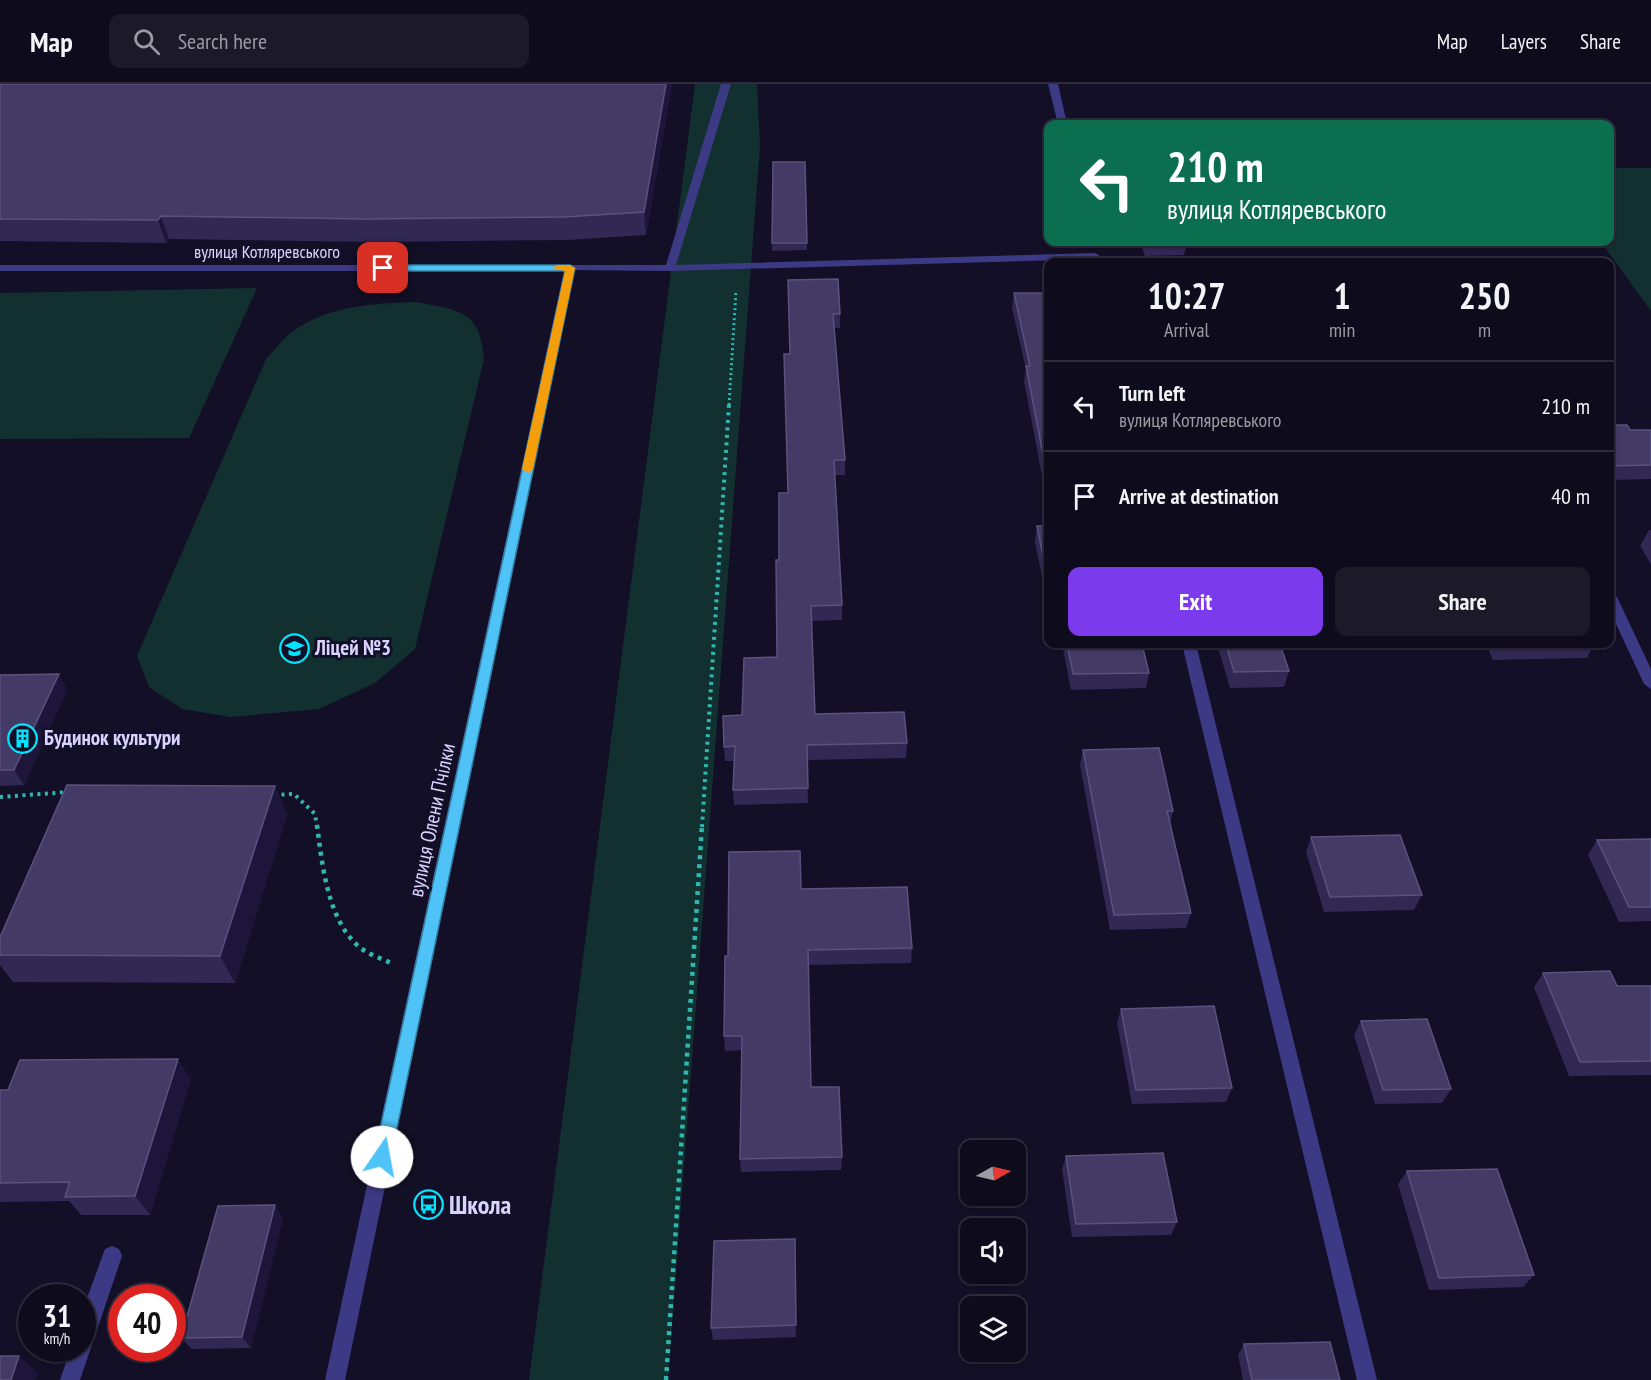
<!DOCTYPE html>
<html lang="en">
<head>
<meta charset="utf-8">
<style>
  body { margin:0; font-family:"PT Sans Narrow",sans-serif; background:#1c1929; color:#f1f3f6; height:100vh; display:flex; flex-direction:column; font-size:22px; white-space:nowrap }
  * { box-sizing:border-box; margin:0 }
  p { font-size:20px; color:#9b9ba3 }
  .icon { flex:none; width:33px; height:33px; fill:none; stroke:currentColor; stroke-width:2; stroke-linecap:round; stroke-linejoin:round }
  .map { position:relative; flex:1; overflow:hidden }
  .sheet { position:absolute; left:1044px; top:174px; width:570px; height:390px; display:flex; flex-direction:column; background:#0e0b1c; border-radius:12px; box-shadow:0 2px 4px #0004,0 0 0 2px #2e2b3b }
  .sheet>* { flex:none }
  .top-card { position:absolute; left:1044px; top:36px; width:570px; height:126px; border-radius:12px; box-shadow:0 2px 4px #0004,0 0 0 2px #2e2b3b; background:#0b6e4f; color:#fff; overflow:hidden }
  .needle { width:39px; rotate:82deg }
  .fabs { position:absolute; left:960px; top:1056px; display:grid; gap:12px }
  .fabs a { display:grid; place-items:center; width:66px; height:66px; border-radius:12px; background:#0e0b1c; box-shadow:0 2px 4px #0004,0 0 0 2px #2e2b3b; font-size:30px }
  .speed { position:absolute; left:18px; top:1200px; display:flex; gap:12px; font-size:30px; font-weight:700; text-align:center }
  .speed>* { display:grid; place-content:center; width:78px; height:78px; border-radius:50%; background:#0e0b1c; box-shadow:0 2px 4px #0004,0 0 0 2px #2e2b3b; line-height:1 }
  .speed small { font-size:15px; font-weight:400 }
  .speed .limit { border:9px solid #d22; background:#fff; color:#111 }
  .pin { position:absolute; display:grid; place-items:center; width:51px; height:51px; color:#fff; margin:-26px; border-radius:12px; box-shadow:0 3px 9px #0006 }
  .me { position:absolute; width:66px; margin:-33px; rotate:12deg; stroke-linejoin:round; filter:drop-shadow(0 0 4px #0008) }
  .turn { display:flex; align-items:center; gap:21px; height:126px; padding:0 24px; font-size:27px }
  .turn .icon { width:78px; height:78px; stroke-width:2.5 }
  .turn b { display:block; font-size:42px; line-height:51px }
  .eta { display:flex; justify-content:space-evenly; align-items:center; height:102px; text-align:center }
  .eta b { font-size:36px; font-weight:700; line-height:42px }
  .cta { display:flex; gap:12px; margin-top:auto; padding:12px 24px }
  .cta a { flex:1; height:69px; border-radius:12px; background:#7c3aed; color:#fff; font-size:24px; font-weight:700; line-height:69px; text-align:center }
  .cta a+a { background:#1c1929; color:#f1f3f6 }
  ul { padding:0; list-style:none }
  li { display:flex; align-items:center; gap:18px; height:90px; padding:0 24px; border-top:2px solid #2e2b3b }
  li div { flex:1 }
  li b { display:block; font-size:22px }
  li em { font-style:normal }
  header { display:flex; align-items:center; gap:36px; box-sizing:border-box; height:84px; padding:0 30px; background:#0e0b1c; border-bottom:2px solid #2e2b3b }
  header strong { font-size:28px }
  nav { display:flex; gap:33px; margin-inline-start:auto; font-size:21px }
  .search { width:420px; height:54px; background:#1c1929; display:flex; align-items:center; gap:15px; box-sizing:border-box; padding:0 21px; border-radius:12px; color:#9b9ba3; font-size:22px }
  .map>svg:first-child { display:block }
  .green { fill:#12302f }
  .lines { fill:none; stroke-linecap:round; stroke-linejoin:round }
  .path-far2 { stroke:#2fb8b0; stroke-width:3; stroke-dasharray:2 3; stroke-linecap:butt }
  .path-far1 { stroke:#2fb8b0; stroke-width:4; stroke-dasharray:3 4.5; stroke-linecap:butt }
  .path { stroke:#2fb8b0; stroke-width:4.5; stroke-dasharray:4 5; stroke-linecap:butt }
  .service { fill:#3d3a85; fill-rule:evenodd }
  .minor { fill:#3d3a85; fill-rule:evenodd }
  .tertiary { fill:#3d3a85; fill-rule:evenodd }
  .wall { fill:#312854 }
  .shaded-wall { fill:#1d163a }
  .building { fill:#433a66; stroke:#5a527e; stroke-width:1.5 }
  .route { fill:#4fc3f7; stroke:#337fa1; stroke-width:1.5 }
  .slow { fill:#f59e0b }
  .labels { text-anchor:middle; stroke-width:6; stroke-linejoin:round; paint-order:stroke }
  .far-street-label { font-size:18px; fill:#d9d4ff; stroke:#130f26 }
  .poi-label { font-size:21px; font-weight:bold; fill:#d9d4ff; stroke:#130f26; text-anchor:start }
  .street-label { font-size:21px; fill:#d9d4ff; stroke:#130f26 }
  .near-poi-label { font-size:26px; font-weight:bold; fill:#d9d4ff; stroke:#130f26; text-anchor:start }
</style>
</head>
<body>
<header>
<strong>Map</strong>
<div class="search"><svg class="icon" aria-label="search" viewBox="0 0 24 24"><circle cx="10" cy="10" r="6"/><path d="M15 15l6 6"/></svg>Search here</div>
<nav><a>Map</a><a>Layers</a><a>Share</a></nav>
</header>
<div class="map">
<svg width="1651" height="1296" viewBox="0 0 1651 1296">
  <rect width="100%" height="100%" fill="#130f26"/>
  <!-- green -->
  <g class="green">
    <path d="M695,0H757L760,62L668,1296H529Z"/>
    <path d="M1610,84H1651V227L1601,158H1610Z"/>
    <path d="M257,204L189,354L0,355V209Z"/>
    <path d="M416,218C458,226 481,226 484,275L415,565L375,599L319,625L230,633L182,625L149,603L137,572L266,275C274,267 282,255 292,248C326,222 375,219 416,218Z"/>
  </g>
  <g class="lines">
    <!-- path-far2 -->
    <path class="path-far2" d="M729,321L736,207"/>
    <!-- path-far1 -->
    <g class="path-far1">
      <path d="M274,711L294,710L315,730L317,743"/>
      <path d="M0,713L68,708"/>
      <path d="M702,743L729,320"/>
    </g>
    <!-- path -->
    <g class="path">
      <path d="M317,741C322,779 327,832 356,860C366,870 381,874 393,880"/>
      <path d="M666,1296L702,741"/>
    </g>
    <!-- service -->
    <path class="service" d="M112,1162L119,1165L122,1172L80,1296H60L71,1264H82V1228L105,1165Z"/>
    <!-- minor -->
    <g class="minor">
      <path d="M721,0H731L676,181L1095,169L1100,172L1095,175L670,187L566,186V182L570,181H666Z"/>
      <path d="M1048,0H1058L1067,40H1058Z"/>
      <path d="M1610,508L1617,513L1651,585V605L1644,600L1610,527Z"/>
      <path d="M1182,560H1196L1377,1296H1357Z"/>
    </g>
    <!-- tertiary -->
    <path class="tertiary" d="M0,181H570L575,184L345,1296H325L564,187H0Z"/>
  </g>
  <!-- wall -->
  <g class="wall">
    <path d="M0,0H672L646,151L567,156L370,158L169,155L166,159L0,157Z"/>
    <path d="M773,78H805L807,166L772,167Z"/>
    <path d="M1140,158H1186L1187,159L1184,171L1145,172Z"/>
    <path d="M788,196L840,230V244H834L845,376V391H835L842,521V536L811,537L815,630L907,659L906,674L807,676L808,719L734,721L733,706L734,677H725L724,663L777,573L779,476L788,409L790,270Z"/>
    <path d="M1014,209H1048V423L1024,297L1026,285L1012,224Z"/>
    <path d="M1610,341L1630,346H1651V395L1610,396Z"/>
    <path d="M1037,442H1048V508H1045L1035,458Z"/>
    <path d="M1649,446H1651V480L1640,462Z"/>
    <path d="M1062,560H1142L1149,589L1146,604L1071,606Z"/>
    <path d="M1217,560H1280L1289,587L1284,603L1230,604Z"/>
    <path d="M1486,560H1594L1587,574L1493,576Z"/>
    <path d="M59,590L67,606L24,701L0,702V591Z"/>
    <path d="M1083,666L1173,727L1170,740L1191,829L1186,844L1110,846L1080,681Z"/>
    <path d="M275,702L287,731L235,899L13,898L0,881V853Z"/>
    <path d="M1311,753L1422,811L1414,826L1324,828L1306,768Z"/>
    <path d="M1651,755V837L1619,838L1588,771L1597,756Z"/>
    <path d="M801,805L912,864L911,879L808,881L811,1003L842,1073L841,1086L741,1088L740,1075L742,966L725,967L724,952L728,872Z"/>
    <path d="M1543,889L1617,902H1651V991L1569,992L1534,903Z"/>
    <path d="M1121,925L1232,1004L1226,1018L1132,1020L1117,939Z"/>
    <path d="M1361,937L1451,1005L1442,1019L1375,1020L1354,951Z"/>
    <path d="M191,995L150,1131H81L69,1117L0,1118V1006Z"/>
    <path d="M1066,1072L1177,1138L1171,1151L1072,1153L1062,1085Z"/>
    <path d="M1407,1087L1534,1191L1523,1203L1429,1206L1398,1100Z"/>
    <path d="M283,1134L251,1264L192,1265L181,1254Z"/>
    <path d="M795,1155L796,1253L713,1256L711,1244Z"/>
    <path d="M1244,1260L1340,1296H1243L1238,1271Z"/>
  </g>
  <!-- shaded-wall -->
  <g class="shaded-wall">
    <path d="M666,0H672L646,151L644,128Z"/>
    <path d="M161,132L169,155L166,159L158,136Z"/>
    <path d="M59,590L67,606L24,701L14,686Z"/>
    <path d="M275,702L287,731L235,899L220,872Z"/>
    <path d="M178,975L191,995L150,1131L135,1112Z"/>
    <path d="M275,1121L283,1134L251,1264L242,1253Z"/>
    <path d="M19,1272L38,1289L35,1296H11Z"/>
  </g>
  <!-- building -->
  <g class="building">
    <path d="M0,0H666L644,128L564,133L365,135L161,132L158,136L0,135Z"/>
    <path d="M773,78H805L807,159H772Z"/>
    <path d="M1146,158H1186L1187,159H1147Z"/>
    <path d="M838,195L840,230H833L845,376H834L842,521L811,522L815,630L904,628L907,659L807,661L808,704L733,706L735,662L724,663L723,632L742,631L744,574L777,573L776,476H779V409H788L784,270H790L788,196Z"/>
    <path d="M1014,209H1048V397L1026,282H1030Z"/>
    <path d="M1610,341H1627L1630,346H1651V381L1610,382Z"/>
    <path d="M1037,442H1048V493H1047Z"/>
    <path d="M1067,560H1142L1149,589L1073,590Z"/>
    <path d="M1226,560H1280L1289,587L1234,588Z"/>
    <path d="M59,590L14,686H0V591Z"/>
    <path d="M1159,664L1173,727H1167L1191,829L1114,831L1083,666Z"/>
    <path d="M67,701L275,702L220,872L0,871V853Z"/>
    <path d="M1400,751L1422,811L1330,813L1311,753Z"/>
    <path d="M1651,755V823H1629L1597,756Z"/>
    <path d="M800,767L801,805L907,803L912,864L808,866L811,1003H839L842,1073L740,1075L742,952H724L725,872H728L729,768Z"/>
    <path d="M1610,887L1617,902H1651V977L1580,978L1543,889Z"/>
    <path d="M1214,922L1232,1004L1136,1006L1121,925Z"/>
    <path d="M1427,935L1451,1005L1383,1006L1361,937Z"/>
    <path d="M178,975L135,1112L65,1113L70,1098L0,1099V1006H8L20,976Z"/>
    <path d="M1163,1069L1177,1138L1076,1140L1066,1072Z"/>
    <path d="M1497,1085L1534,1191L1439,1194L1407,1087Z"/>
    <path d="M275,1121L242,1253L181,1254L218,1122Z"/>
    <path d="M795,1155L796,1241L711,1244L714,1157Z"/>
    <path d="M1330,1258L1340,1296H1252L1244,1260Z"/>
    <path d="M0,1272H19L11,1296H0Z"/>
  </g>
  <!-- route -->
  <path class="route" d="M570,181L575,184L391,1073L389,1078L382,1081L376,1078L374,1073L565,187H383L378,184L383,181Z"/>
  <!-- slow -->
  <path class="slow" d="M570,181L575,184L533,385L528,389L522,385L565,187L552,184L557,181Z"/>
  <!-- icons -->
  <defs>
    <symbol id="school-ring" viewBox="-11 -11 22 22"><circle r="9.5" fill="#130f26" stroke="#00e5ff" stroke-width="1.5"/><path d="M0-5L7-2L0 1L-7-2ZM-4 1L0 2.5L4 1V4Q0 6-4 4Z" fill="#00e5ff"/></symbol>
    <symbol id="building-ring" viewBox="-11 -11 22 22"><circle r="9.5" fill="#130f26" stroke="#00e5ff" stroke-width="1.5"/><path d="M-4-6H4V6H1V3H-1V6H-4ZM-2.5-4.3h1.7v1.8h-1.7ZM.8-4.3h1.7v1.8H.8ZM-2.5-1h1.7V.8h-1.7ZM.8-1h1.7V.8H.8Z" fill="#00e5ff"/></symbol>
    <symbol id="bus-ring" viewBox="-11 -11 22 22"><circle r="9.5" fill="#130f26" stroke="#00e5ff" stroke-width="1.5"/><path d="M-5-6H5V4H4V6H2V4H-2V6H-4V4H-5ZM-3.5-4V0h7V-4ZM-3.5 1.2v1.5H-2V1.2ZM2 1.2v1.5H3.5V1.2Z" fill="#00e5ff"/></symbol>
  </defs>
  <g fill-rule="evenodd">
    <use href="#school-ring" x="278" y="548" width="33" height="33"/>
    <use href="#building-ring" x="6" y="638" width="33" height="33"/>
    <use href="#bus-ring" x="412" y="1104" width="33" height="33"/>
  </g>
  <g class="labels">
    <!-- far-street labels -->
    <g class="far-street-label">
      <text x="267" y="174">вулиця Котляревського</text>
    </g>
    <!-- poi labels -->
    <g class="poi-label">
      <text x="315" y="571">Ліцей №3</text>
      <text x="44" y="661">Будинок культури</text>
    </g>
    <!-- street labels -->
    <g class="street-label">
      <text transform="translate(432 736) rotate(-78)" y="7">вулиця Олени Пчілки</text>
    </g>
    <!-- near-poi labels -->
    <g class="near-poi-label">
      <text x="449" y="1130">Школа</text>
    </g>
  </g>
</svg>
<div class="fabs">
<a><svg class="needle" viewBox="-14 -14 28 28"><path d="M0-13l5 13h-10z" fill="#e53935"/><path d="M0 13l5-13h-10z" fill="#9b9ba3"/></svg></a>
<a><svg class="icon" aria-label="sound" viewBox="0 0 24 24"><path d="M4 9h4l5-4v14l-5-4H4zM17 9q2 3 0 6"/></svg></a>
<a><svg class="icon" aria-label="layers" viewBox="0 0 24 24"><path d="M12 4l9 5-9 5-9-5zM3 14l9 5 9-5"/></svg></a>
</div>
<div class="speed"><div>31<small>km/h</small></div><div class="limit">40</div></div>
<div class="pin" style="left:383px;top:184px;background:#d93025"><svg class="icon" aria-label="arrive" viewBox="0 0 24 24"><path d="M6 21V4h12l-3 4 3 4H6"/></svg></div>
<svg class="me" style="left:382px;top:1073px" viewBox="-20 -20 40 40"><circle r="19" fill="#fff"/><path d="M0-13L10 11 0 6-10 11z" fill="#4fc3f7"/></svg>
<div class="top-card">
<div class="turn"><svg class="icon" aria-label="left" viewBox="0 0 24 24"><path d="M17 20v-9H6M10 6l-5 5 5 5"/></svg><div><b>210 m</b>вулиця Котляревського</div></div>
</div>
<section class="sheet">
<div class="eta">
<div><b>10:27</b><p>Arrival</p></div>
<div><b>1</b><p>min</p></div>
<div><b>250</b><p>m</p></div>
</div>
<ul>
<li><svg class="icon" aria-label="left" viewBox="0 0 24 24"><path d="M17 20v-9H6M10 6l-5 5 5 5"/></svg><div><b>Turn left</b><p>вулиця Котляревського</p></div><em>210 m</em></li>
<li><svg class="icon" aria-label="arrive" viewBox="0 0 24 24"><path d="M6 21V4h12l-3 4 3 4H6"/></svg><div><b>Arrive at destination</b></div><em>40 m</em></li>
</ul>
<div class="cta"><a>Exit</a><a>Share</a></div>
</section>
</div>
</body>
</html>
